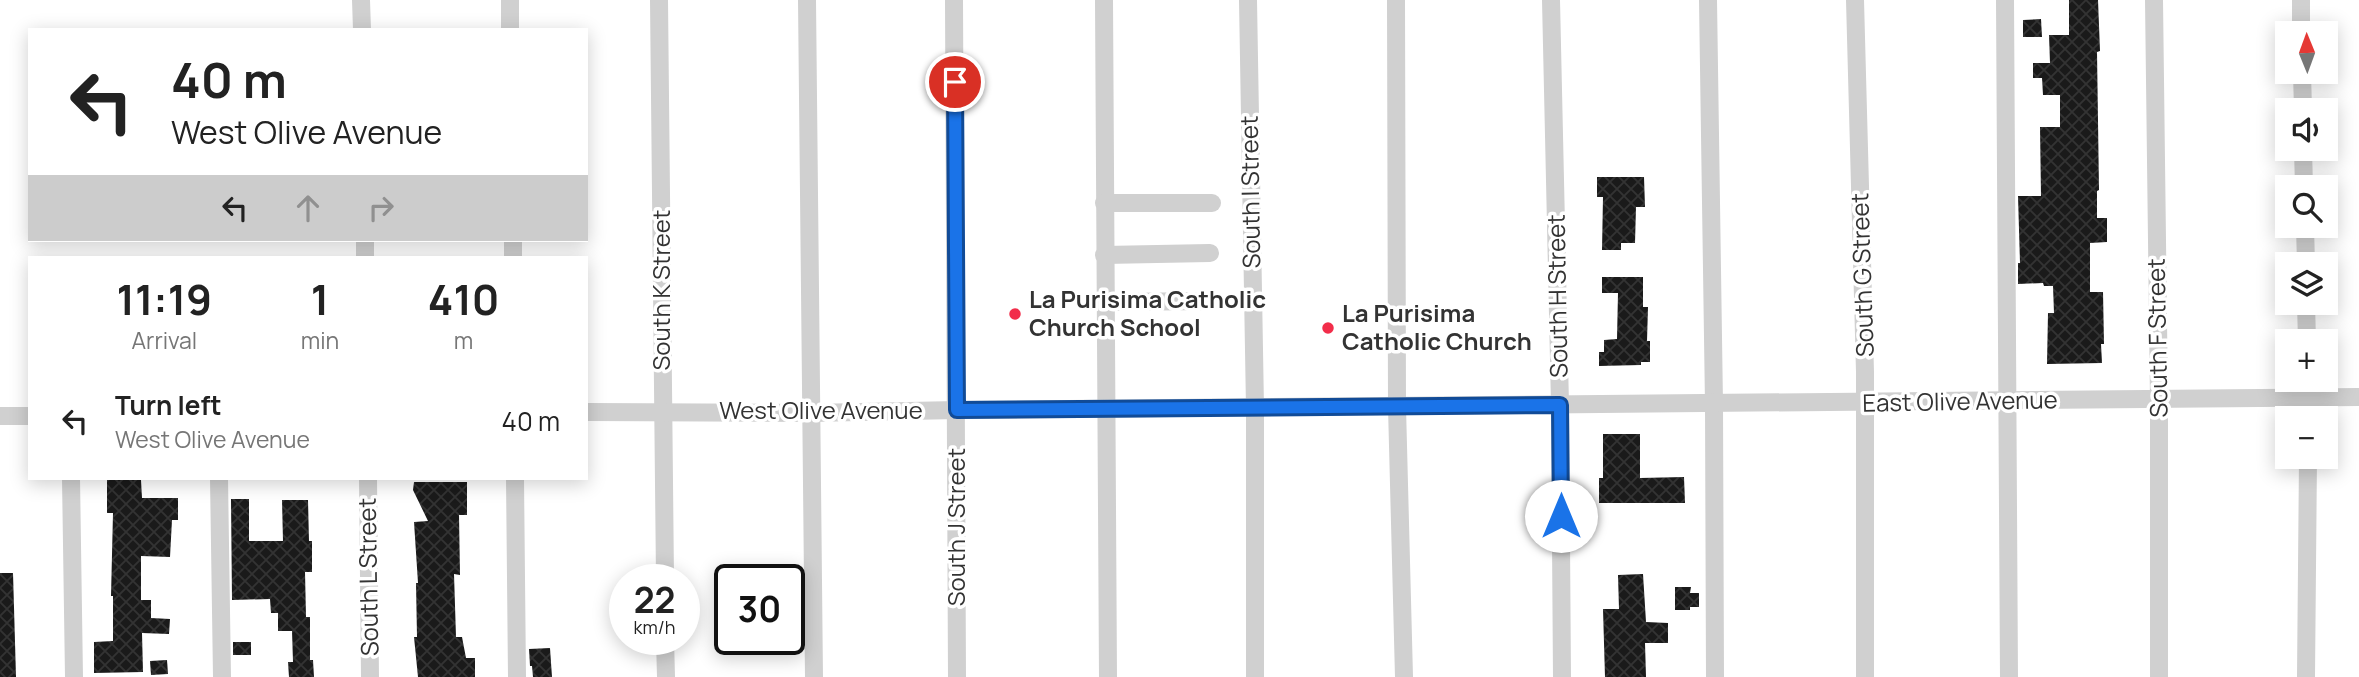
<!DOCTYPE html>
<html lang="en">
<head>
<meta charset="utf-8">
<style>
  body { margin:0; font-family:Manrope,sans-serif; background:#f6f6f6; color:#222; height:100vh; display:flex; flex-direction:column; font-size:26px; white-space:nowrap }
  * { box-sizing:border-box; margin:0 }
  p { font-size:23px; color:#767676 }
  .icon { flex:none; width:38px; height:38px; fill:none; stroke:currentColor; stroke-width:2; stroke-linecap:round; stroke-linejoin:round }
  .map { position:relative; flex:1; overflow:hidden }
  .panel { position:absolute; left:28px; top:256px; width:560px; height:224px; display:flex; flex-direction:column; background:#fff; border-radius:0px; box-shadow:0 4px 18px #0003 }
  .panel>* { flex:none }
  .top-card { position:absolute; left:28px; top:28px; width:560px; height:214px; border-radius:0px; box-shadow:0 4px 18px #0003; background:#fff; color:#222; overflow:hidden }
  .needle { width:46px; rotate:359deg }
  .controls { position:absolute; left:2275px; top:21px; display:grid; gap:14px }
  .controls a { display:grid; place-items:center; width:63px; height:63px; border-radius:0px; background:#fff; box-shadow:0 4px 18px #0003; font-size:35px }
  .speed { position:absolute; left:609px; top:564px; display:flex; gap:14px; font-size:35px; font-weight:700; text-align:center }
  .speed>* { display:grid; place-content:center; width:91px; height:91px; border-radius:50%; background:#fff; box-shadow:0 4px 18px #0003; line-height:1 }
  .speed small { font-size:18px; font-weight:400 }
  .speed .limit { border:4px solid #111; border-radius:10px; background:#fff; color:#111 }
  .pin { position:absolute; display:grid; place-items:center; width:60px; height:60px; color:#fff; margin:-30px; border:4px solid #fff; border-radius:50%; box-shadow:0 2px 7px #0007 }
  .me { position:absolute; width:77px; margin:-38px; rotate:0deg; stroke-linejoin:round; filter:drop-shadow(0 0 5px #0008) }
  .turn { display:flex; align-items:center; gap:24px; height:147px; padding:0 28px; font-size:32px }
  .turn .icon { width:91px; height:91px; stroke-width:2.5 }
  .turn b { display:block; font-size:49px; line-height:60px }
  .lanes { display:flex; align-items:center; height:66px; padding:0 28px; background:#0003; justify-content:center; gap:35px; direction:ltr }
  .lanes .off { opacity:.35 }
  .eta { display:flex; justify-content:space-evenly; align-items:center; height:119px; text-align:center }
  .eta b { font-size:42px; font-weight:700; line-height:49px }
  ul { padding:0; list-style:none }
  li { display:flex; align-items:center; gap:21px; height:91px; padding:0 28px }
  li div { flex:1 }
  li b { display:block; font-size:26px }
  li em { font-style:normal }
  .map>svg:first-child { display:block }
  .building { fill:url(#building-cross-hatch) }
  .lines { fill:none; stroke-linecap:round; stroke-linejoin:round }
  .minor { stroke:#d0d0d0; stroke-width:18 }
  .route-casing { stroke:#114b97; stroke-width:18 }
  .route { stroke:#1a73e8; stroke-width:12 }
  .poi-dot { fill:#f22d4a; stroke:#fff; stroke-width:2.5 }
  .labels { text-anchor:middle; stroke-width:7; stroke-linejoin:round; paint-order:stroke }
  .street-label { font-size:24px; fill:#333; stroke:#fff }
  .poi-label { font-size:24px; font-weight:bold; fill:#333; stroke:#fff; text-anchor:start }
</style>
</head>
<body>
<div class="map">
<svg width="2359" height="677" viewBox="0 0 2359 677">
  <defs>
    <pattern id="building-cross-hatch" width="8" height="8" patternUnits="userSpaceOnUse" patternTransform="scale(1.75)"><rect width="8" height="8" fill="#1a1a1a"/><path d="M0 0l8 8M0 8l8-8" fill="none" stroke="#333"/></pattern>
  </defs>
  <rect width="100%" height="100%" fill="#fff"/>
  <!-- building -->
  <g class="building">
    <path d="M2069,0H2098L2100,51L2097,52L2099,190L2097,191V218H2107V242L2090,243V292H2103L2104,344H2101L2102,363L2047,364L2048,313H2054L2053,286H2044L2043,283L2018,284V263H2020L2018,196H2041L2040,127H2060V95H2043L2042,78H2033V63H2050L2049,35H2069Z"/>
    <path d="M2041,19L2042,37H2023V20Z"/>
    <path d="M1597,177H1644L1645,207H1636L1635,243H1621V250H1602L1603,197H1597Z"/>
    <path d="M1602,277H1643V307H1648L1647,341H1650V362H1641V365L1599,366V352H1604V340L1617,339L1618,293H1602Z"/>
    <path d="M1603,434H1640V478L1684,477L1685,503H1599V478H1603Z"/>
    <path d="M107,480H141L142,498H178V520H172L170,557L141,556V600H151V618L170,619L169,634L142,633L143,672L94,673V642L113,641V596H111L113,513H107Z"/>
    <path d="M414,482H467V515H459L460,575L454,574L456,637H462L466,658H475V677H418L414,637H417L416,583H418L414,522L428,521L413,490Z"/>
    <path d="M231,499H249V541H283L282,500H308L309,541H312V572H305L306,617H310V660H313L314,677H289L288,662H293L292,631H278V613H271L270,599L232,600Z"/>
    <path d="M0,573H13L16,677H0Z"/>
    <path d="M1643,574L1646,622L1668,623V643H1645L1646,677H1605L1603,609H1619L1618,575Z"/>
    <path d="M1675,587H1691L1690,593H1699V607H1690V610H1675Z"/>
    <rect x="233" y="642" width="18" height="13"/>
    <path d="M550,648L552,677H533L532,666H530L529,649Z"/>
    <path d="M167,660L168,674L151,675L150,661Z"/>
  </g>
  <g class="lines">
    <!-- minor -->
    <g class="minor">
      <path d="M361,0L362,30"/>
      <path d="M510,0V30"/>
      <path d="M659,0L665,579"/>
      <path d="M807,0L814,677"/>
      <path d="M954,0L957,677"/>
      <path d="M1104,0L1108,677"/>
      <path d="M1248,0L1255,408V677"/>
      <path d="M1396,0L1397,407L1404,677"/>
      <path d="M1551,0L1560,405L1562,677"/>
      <path d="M1708,0L1714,404L1715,677"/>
      <path d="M1855,0L1865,372V677"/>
      <path d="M2005,0L2009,677"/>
      <path d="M2154,0L2159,400V677"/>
      <path d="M2301,0V33"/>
      <path d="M2302,72L2303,110"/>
      <path d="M2303,149L2304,187"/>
      <path d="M1104,203H1212"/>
      <path d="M2305,226L2306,264"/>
      <path d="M365,240V257"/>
      <path d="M513,240V257"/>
      <path d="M1104,255L1210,253"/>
      <path d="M1106,302L1212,301"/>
      <path d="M2306,303L2307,341"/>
      <path d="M2308,380V418"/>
      <path d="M586,412L811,413L957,410L2359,397"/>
      <path d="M0,416H30"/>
      <path d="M71,478L74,677"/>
      <path d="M219,478L222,677"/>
      <path d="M368,478L370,677"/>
      <path d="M515,478L517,677"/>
      <path d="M665,639L666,677"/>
      <path d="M2306,677L2308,457"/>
    </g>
  </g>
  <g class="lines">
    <defs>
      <path id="route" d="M955,82L957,410L1560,405L1561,516"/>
    </defs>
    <!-- route casing -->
    <use href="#route" class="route-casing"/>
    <!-- route -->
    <use href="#route" class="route"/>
  </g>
  <!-- markers -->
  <g class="poi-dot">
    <circle cx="1015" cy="314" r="7"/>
    <circle cx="1328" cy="328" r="7"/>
  </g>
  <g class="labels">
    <!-- street labels -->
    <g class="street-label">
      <text transform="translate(1251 192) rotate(-91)" y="8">South I Street</text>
      <text transform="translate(1863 275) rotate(-92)" y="8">South G Street</text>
      <text transform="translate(662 290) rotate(-90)" y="8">South K Street</text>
      <text transform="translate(1558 296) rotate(-91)" y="8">South H Street</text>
      <text transform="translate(2158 338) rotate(-91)" y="8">South F Street</text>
      <text transform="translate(1960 402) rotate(-1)" y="8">East Olive Avenue</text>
      <text x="821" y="419">West Olive Avenue</text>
      <text transform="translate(957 527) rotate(-90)" y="8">South J Street</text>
      <text transform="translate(369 577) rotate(-91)" y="8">South L Street</text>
    </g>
    <!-- poi labels -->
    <g class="poi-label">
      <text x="1029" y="308">La Purisima Catholic<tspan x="1029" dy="28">Church School</tspan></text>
      <text x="1342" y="322">La Purisima<tspan x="1342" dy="28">Catholic Church</tspan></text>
    </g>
  </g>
</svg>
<div class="controls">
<a><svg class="needle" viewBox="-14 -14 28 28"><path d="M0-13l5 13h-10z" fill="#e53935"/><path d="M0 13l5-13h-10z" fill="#767676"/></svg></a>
<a><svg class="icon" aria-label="sound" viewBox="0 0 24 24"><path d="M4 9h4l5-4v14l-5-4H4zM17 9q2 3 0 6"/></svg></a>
<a><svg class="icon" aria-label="search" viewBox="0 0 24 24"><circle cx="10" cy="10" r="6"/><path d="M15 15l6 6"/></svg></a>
<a><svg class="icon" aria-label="layers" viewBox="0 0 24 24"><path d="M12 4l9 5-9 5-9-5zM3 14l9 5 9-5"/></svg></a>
<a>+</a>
<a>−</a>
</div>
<div class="speed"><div>22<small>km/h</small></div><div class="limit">30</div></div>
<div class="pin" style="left:955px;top:82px;background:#d93025"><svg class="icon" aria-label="arrive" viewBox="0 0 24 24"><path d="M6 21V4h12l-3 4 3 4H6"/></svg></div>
<svg class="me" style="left:1561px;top:516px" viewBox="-20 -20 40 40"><circle r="19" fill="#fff"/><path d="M0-13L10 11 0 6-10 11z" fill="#1a73e8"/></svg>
<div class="top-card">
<div class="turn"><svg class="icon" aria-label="left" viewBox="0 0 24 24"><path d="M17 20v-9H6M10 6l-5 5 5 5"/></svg><div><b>40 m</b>West Olive Avenue</div></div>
<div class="lanes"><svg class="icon" aria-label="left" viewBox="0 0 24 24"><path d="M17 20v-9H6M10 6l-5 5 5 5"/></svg><svg class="icon off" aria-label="ahead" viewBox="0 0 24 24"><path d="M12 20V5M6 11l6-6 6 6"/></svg><svg class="icon off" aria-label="right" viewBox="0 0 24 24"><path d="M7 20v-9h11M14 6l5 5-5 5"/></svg></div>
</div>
<section class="panel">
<div class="eta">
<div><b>11:19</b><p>Arrival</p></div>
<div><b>1</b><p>min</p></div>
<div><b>410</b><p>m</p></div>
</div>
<ul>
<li><svg class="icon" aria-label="left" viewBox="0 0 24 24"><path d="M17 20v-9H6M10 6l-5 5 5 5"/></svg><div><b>Turn left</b><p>West Olive Avenue</p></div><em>40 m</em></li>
</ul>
</section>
</div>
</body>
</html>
